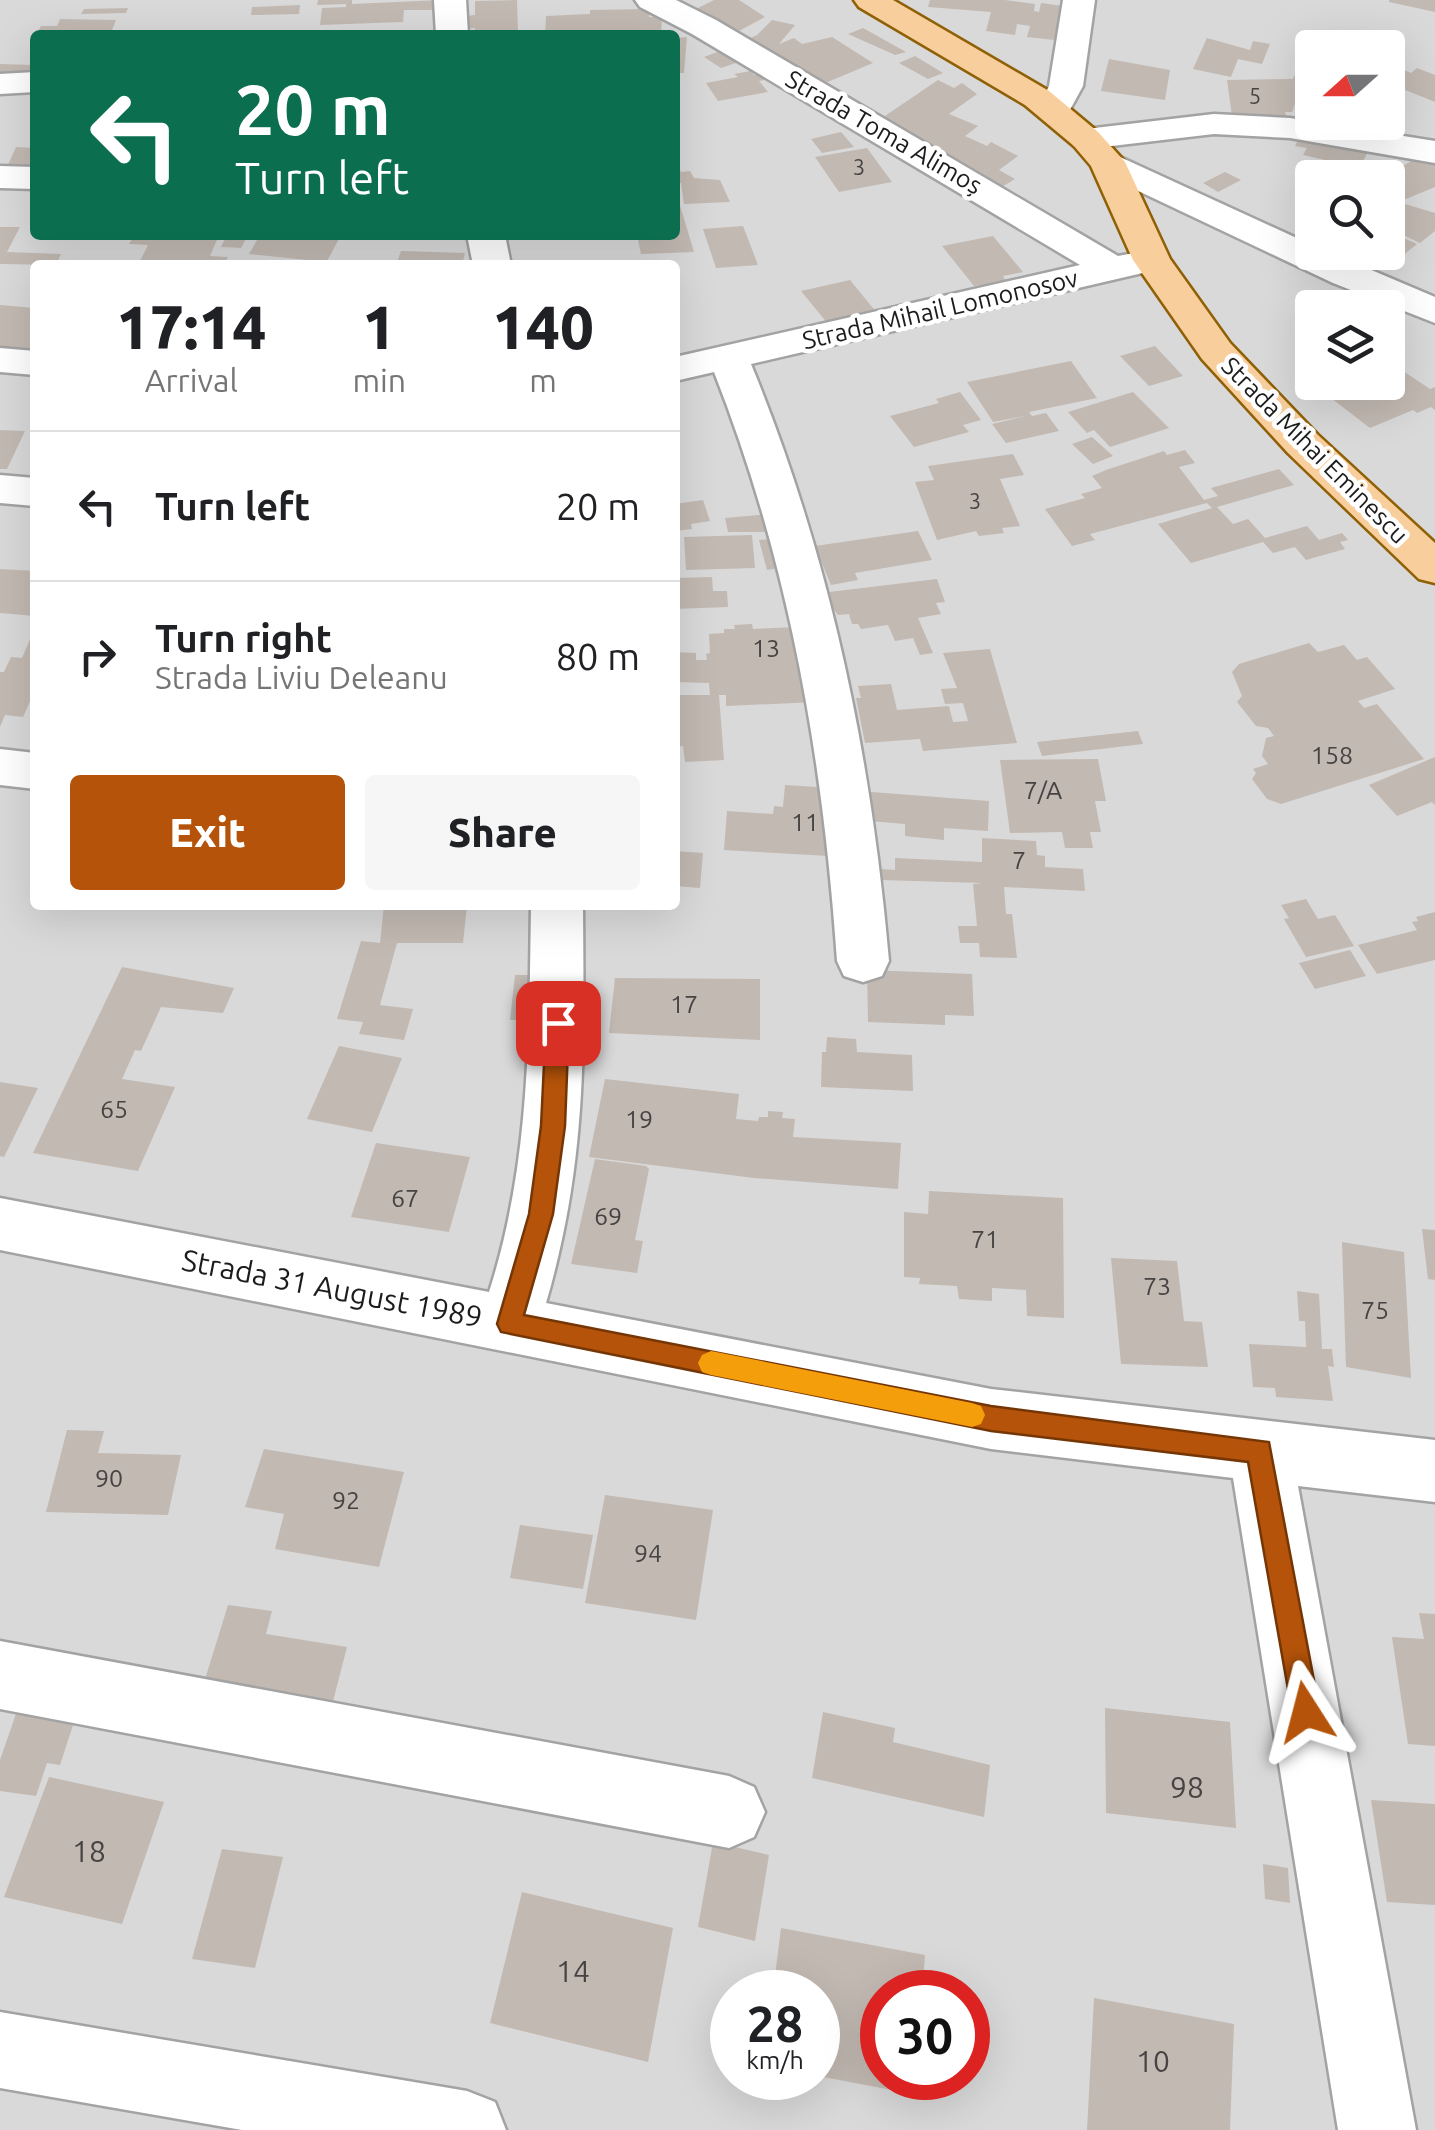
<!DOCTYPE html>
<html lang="en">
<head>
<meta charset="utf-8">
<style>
  body { margin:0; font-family:Ubuntu,sans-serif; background:#f6f6f6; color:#202124; height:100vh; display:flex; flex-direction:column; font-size:38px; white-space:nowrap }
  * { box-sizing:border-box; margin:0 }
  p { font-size:32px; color:#757577 }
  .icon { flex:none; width:55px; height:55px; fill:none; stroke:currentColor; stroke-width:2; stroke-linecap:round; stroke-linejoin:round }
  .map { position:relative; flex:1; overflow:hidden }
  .panel { position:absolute; left:30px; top:260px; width:650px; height:650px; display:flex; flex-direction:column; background:#fff; border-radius:10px; box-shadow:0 10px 40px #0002 }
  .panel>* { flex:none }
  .hud { position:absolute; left:30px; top:30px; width:650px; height:210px; border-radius:10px; box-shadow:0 10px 40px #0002; background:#0b6e4f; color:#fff; overflow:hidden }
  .needle { width:65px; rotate:249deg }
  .tools { position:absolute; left:1295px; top:30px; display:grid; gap:20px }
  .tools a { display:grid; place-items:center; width:110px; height:110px; border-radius:10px; background:#fff; box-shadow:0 10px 40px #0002; font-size:50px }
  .speed { position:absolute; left:710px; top:1970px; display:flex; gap:20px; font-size:50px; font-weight:700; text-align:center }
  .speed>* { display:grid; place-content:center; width:130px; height:130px; border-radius:50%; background:#fff; box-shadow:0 10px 40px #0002; line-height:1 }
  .speed small { font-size:25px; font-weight:400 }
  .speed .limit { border:15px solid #d22; background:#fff; color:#111 }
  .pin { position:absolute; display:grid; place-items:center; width:85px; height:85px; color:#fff; margin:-42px; border-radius:20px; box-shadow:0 5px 15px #0006 }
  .me { position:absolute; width:110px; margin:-55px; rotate:351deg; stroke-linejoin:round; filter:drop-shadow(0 0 8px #0008) }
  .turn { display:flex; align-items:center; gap:35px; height:210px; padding:0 40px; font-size:45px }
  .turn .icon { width:130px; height:130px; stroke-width:2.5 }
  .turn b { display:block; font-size:70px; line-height:85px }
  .eta { display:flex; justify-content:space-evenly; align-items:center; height:170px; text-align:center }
  .eta b { font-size:60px; font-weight:800; line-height:70px }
  .primary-button { display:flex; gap:20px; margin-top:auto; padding:20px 40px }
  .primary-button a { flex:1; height:115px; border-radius:10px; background:#b45309; color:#fff; font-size:40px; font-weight:800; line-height:115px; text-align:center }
  .primary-button a+a { background:#f6f6f6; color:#202124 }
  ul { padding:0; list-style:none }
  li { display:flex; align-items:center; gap:30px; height:150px; padding:0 40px; border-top:2px solid #e0e0e0 }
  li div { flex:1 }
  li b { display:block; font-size:38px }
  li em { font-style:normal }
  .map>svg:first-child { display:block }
  .residential { fill:#dad9d9; fill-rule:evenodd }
  .building { fill:#c2b9b2 }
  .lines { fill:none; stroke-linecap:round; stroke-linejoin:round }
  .minor-casing { stroke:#a3a3a3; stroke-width:5 }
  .major-casing { stroke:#8f6005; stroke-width:5 }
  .minor { fill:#fff; fill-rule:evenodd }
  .major { fill:#f8cf9c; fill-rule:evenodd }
  .route { fill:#b45309; stroke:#753606; stroke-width:2.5 }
  .slow { fill:#f59e0b }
  .labels { text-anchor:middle; stroke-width:9; stroke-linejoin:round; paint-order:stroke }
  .far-number-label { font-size:22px; fill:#464342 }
  .far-street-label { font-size:25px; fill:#1c1c1c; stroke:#fff }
  .number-label { font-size:25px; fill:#464342 }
  .street-label { font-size:30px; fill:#1c1c1c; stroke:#fff }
  .near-number-label { font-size:30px; fill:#464342 }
</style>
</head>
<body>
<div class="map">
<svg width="1435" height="2130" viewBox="0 0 1435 2130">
  <rect width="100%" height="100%" fill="#edeae2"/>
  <!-- residential -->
  <path class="residential" d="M0,0H1435V2130H0ZM35,35H675V235H35ZM1312,48H1388V122H1312ZM1312,178H1388V252H1312ZM35,265H675V905H35ZM1312,308H1388V382H1312ZM732,1992H818V2078H732ZM882,1992H968V2078H882Z"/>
  <!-- building -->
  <g class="building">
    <path d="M318,0H352V4L441,0L432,10H404L403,22L320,25L322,8L346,7V4L317,5Z"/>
    <path d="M517,0L518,32L475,34V28L467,29V16L475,15V1Z"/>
    <path d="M714,0H739L765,17L739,31L696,9Z"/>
    <path d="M930,0H1005L1035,4L1034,11L1039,12L1041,3L1063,6L1054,40L1027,37L1030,26L1017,24L1015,35L986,31L991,12L928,7Z"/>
    <path d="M1389,0H1435V12L1389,2Z"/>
    <path d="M300,5L299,14L251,15L252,7Z"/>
    <path d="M128,8L126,13L81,14L84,9Z"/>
    <path d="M649,9V17H662L661,35H545L546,16L590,14V10Z"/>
    <path d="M60,19L116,20L110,35H36L41,26H57Z"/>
    <path d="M772,20L795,25L779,44L794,38L802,44L832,37L873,63L823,84L746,40L757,35Z"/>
    <path d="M863,28L906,52L895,55L848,34Z"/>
    <path d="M687,37L684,73H675V38Z"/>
    <path d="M1207,38L1250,50L1253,41L1270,44L1262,64L1238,59L1231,77L1193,69Z"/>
    <path d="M725,49L742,61L721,68L704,57Z"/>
    <path d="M915,56L943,73L928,79L899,63Z"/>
    <path d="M1109,59L1170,70L1165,100L1101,91Z"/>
    <path d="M1388,63L1411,73L1417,68L1435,75V102L1388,83Z"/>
    <path d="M0,64L35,65V68L29,79L0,78Z"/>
    <path d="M751,71L754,75L764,73L769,79L759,81L768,92L718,101L706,83L738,77L734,74Z"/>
    <path d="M1294,76L1305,78L1292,112H1285L1287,118L1232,116L1227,80L1293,79Z"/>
    <path d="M938,80L954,88L962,83L977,94L949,114L978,126L965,136L987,146L991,142L1018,156L999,170L1015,179L1000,188L936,153L941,150L897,132L879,120Z"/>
    <path d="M1312,80V115L1294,110L1307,92Z"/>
    <path d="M841,132L854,147L822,153L811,139Z"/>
    <path d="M1301,134L1369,149L1360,168L1303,155L1307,148L1295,146Z"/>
    <path d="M16,147L35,148V172L7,167Z"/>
    <path d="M867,148L892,182L839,192L815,157Z"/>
    <path d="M1420,156L1435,164V187L1406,199L1388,190V178H1382Z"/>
    <path d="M675,159L681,172L690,171L694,178L720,180L730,202L684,204L681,183H675Z"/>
    <path d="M1225,172L1241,180L1218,192L1203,183Z"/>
    <path d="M1388,199L1435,213V231L1420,243L1388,228Z"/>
    <path d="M675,202H679L694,252L641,254L637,235H675Z"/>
    <path d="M743,226L758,265L716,268L703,229Z"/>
    <path d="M0,227H20L7,252L61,254L56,265L0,264Z"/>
    <path d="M1388,231L1417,244L1385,270L1347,252H1388Z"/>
    <path d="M134,235H219L210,256L228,257L224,265H138L148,245L129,244Z"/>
    <path d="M227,235H248L241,248L221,247Z"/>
    <path d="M260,235H341L325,265H287L289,260L317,261L249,254Z"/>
    <path d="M993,236L1023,272L1003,276L1006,281L974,286L942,246Z"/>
    <path d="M401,251L465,253L462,265H396Z"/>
    <path d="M850,280L877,313L828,324L801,291Z"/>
    <path d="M0,305L35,308L34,352L0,349Z"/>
    <path d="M1155,346L1183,376L1149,386L1120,356Z"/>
    <path d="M1071,361L1097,398L1029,412L1032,416L1046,413L1059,431L1006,443L992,424L1025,416L993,422L967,382Z"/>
    <path d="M1400,369L1430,389L1435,387V410L1431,407L1417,413L1413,410L1370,428L1331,398L1369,382H1388V374Z"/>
    <path d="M960,392L981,420L963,425L969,432L914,447L890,416L939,403L936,399Z"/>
    <path d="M1133,392L1169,428L1110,447L1094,430L1087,433L1068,412Z"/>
    <path d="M0,430L25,431L7,469H0Z"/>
    <path d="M1092,437L1113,456L1093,464L1072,444Z"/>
    <path d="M1185,450L1195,463L1179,467L1204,500L1218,496L1211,488L1279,469L1294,485L1217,507L1233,524L1248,519L1265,538L1307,526L1319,540L1342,533L1348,540L1340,542L1345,549L1306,560L1295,547L1273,553L1263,542L1191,563L1158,524L1212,508L1207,503L1090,534L1095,540L1072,546L1045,509L1085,498L1081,494L1102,488L1092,476L1106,470L1164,451L1167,455Z"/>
    <path d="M1013,454L1024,475L1000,479L1020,526L1002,528L1004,533L979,536L976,531L937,540L915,482L934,480L928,466Z"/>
    <path d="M703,500L710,521L691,524L692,529L675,531V523H678L675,504Z"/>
    <path d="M771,514L775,532H728L725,518Z"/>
    <path d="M918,531L932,560L855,573L858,580L831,585L815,546Z"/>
    <path d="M752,535L755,568L686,570L684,537Z"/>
    <path d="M772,539L786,567L767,570L759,540Z"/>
    <path d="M0,569L35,571V616L0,613Z"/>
    <path d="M712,577L713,591H727L728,607L675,609V578Z"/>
    <path d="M937,579L945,602L936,603L941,614L918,618L933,653L920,655L913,638L895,641L888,625L861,629L858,624H852L849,614L838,615L821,593Z"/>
    <path d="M752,624L753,629L799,627L817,702L726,706V695H719L724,760L685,762L683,746L675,747V695H710L709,683L675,682V652L696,653V660H707L706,654L710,653L709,634L724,633V629H735L734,625Z"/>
    <path d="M35,628V690L23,717L5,715L0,727V672H4L11,657L22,658Z"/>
    <path d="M1309,643L1318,652L1344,645L1357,660L1367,657L1395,689L1358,701L1364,708L1377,704L1424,759L1281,804L1267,799L1252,779L1256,773L1253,769L1268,764L1262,756L1266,738L1274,736L1268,728L1256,726L1237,702L1242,696L1232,672L1239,664Z"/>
    <path d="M990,649L1017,743L923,751L920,739L865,743L856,698H861L858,686L891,684L897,710L949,706L953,722L968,721L963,703L945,704L941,689L957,688L943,653Z"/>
    <path d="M1138,731L1143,744L1042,756L1037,742Z"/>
    <path d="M1435,757V805L1432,802L1397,816L1369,785Z"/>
    <path d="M1098,759L1106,801H1095L1101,832H1090L1093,848H1065L1062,832L1010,833L1000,760Z"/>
    <path d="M785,785L833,788L847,857L724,850L727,811L773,814L774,806L783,807Z"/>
    <path d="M871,792L989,801L988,831L944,828V840L905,836V824L869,821Z"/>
    <path d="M982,838L1036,841L1037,855L1045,856V867L1083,869L1085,891L1004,887L1006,914H1012L1017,958L980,957L979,943H960L958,926H977L973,884L982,883L881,880V869L895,870V858L982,862Z"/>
    <path d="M675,851L703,853L700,888L675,886Z"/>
    <path d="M1306,899L1318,919L1335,915L1354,946L1306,957L1284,919L1289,918L1281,905Z"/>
    <path d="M384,905H467L463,943H397L380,1005L413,1009L404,1040L359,1034L363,1022L337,1019L361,941L380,943Z"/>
    <path d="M1435,912V960L1377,974L1358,945L1417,930L1412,922L1418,921L1416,917Z"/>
    <path d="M1350,950L1366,976L1315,989L1299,963Z"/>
    <path d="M122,967L234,988L223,1013L161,1007L141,1051L135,1050L122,1079L175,1087L138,1171L33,1153Z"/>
    <path d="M867,970L972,974L974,1016L945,1015V1025L868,1022Z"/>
    <path d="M515,975H538L535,1020H510Z"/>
    <path d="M615,978L760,979V1040L609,1033Z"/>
    <path d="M827,1037L856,1039L857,1052L912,1055L913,1091L821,1087L822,1052H826Z"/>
    <path d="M339,1046L402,1058L372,1132L307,1119Z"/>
    <path d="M605,1079L739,1094L736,1119L758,1121L759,1117H768V1111L783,1112L782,1118L795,1119L793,1137L901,1143L898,1189L754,1178L589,1157Z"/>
    <path d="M0,1082L38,1088L4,1157L0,1156Z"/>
    <path d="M376,1143L470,1157L449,1232L351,1217Z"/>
    <path d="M595,1159L646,1166L649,1169L635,1240L643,1241L637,1273L571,1264Z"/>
    <path d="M929,1191L1063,1198L1064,1318L1027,1316L1026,1290L992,1288V1301L959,1299L957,1286L919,1284L920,1278L904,1277V1212L928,1214Z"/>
    <path d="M1422,1229L1435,1230V1280L1428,1279Z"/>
    <path d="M1342,1242L1404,1252L1411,1378L1346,1367Z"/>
    <path d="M1111,1258L1177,1261L1184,1321L1202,1322L1208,1367L1121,1364Z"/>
    <path d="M1297,1291L1319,1294L1322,1349H1332L1334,1367L1328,1366L1333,1401L1276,1397L1275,1388L1253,1387L1249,1344L1306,1347L1305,1321H1299Z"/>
    <path d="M67,1430L104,1431L98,1453L181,1455L168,1515L46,1512Z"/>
    <path d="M264,1449L404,1472L379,1567L275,1549L284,1514L245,1507Z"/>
    <path d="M605,1495L713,1510L696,1620L585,1603Z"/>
    <path d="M520,1525L593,1535L583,1589L510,1578Z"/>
    <path d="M228,1605L272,1611L266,1634L347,1647L331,1709L202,1689Z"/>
    <path d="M1419,1613L1435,1614V1746L1408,1744L1392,1637L1424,1639Z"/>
    <path d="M18,1708L76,1716L60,1765L47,1763L36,1796L0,1791V1760Z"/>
    <path d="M1105,1708L1230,1722L1236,1828L1106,1813Z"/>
    <path d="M823,1712L895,1728L893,1742L990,1765L984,1817L812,1778Z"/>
    <path d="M49,1777L164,1802L122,1924L4,1897Z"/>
    <path d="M1371,1800L1435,1804V1905L1387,1902Z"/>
    <path d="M713,1842L769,1855L755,1941L698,1927Z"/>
    <path d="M222,1849L283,1857L255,1968L192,1959Z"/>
    <path d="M1263,1864L1288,1868L1290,1903L1265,1899Z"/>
    <path d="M522,1892L673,1928L648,2062L490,2023Z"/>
    <path d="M781,1928L925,1955L922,1992H882V2078H914L913,2094L818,2076V1992H773Z"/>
    <path d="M1094,1998L1234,2024L1230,2130H1087Z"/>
  </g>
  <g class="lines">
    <defs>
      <g id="minor">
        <path d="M434,0H466L468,35H436Z"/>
        <path d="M635,0H676L716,20L1118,256L1134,253L1147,256L1153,264L1147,272L1134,275L751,364C830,556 871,754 889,961L882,976L863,982L844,976L837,961C823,758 789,562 714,372L675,381V357L1080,265L692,34L640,7Z"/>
        <path d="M1063,0H1095L1083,86L1066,117L1054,120L1042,117L1037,110L1049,86Z"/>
        <path d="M35,72V92L0,94V74Z"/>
        <path d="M1214,114L1290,118L1435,141V163L1290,138L1214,134L1086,149L1074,146L1069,139L1074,132L1086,129Z"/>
        <path d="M1107,151L1312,245V252H1329L1435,297V323L1333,283L1094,170L1089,162L1094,154Z"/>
        <path d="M0,166L35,167V189L0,188Z"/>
        <path d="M467,235H505L511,265H473Z"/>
        <path d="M0,348L35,351V375L0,372Z"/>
        <path d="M0,475L35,478V506L0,503Z"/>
        <path d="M0,749L35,753V789L0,785Z"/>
        <path d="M531,905H583C584,1049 587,1163 546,1303L991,1389L1435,1440V1502L1298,1486L1416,2130H1338L1233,1478L991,1449L0,1250V1198L489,1292C530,1165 529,1037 531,905Z"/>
        <path d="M0,1641L729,1776L754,1787L765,1812L754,1837L729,1848L0,1709Z"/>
        <path d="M0,2012L467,2091L495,2102L506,2130H242L0,2088Z"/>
      </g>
      <path id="major" d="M854,0H893L1049,91L1098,132L1125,162L1170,259L1230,343L1318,435L1435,543V583L1419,579L1288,453L1202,359L1133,260L1091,166L1074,146L1025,105L859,7Z"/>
    </defs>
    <!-- minor casing -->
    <use href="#minor" class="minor-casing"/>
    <!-- major casing -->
    <use href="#major" class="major-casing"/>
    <!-- minor -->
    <use href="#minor" class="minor"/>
    <!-- major -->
    <use href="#major" class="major"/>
  </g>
  <!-- route -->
  <path class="route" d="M558,1014L569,1023L565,1126L553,1214L524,1315L991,1406L1269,1442L1320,1712L1316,1722L1306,1726L1296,1722L1292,1712L1248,1462L991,1431L501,1332L497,1324L529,1214L541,1126L546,1023Z"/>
  <!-- slow -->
  <path class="slow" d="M711,1351L972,1403L981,1406L985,1415L981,1424L972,1427L711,1375L702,1372L698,1363L702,1355Z"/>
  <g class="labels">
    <!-- far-number labels -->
    <g class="far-number-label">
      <text x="1255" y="104">5</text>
      <text x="859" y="175">3</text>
      <text x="975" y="509">3</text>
    </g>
    <!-- far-street labels -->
    <g class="far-street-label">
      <text transform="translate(884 132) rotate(30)" y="9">Strada Toma Alimoș</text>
      <text transform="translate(940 309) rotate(-13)" y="9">Strada Mihail Lomonosov</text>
      <text transform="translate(1315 450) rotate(45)" y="9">Strada Mihai Eminescu</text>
    </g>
    <!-- number labels -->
    <g class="number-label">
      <text x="766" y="657">13</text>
      <text x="1332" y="764">158</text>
      <text x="1043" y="799">7/A</text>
      <text x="805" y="831">11</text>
      <text x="1019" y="869">7</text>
      <text x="684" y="1013">17</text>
      <text x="114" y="1118">65</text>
      <text x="639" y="1128">19</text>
      <text x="405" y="1207">67</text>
      <text x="608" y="1225">69</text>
      <text x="985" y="1248">71</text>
      <text x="1157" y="1295">73</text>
      <text x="1375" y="1319">75</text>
      <text x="109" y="1487">90</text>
      <text x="346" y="1509">92</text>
      <text x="648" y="1562">94</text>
    </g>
    <!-- street labels -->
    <g class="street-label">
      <text transform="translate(332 1289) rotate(11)" y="10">Strada 31 August 1989</text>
    </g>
    <!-- near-number labels -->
    <g class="near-number-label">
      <text x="1187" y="1798">98</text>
      <text x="89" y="1862">18</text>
      <text x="573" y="1982">14</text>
      <text x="1153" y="2072">10</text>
    </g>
  </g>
</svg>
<div class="tools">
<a><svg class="needle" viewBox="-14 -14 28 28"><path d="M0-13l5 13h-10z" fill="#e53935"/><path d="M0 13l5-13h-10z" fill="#757577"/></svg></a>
<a><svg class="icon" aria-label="search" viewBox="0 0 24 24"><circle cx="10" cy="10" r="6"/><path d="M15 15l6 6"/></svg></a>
<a><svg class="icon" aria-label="layers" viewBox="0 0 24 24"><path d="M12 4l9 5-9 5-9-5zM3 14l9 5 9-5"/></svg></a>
</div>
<div class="speed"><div>28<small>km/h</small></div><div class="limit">30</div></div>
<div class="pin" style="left:558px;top:1023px;background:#d93025"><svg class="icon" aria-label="arrive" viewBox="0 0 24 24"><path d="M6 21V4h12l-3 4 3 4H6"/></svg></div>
<svg class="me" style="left:1306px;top:1712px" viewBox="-20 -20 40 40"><path d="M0-17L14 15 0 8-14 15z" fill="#b45309" stroke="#fff" stroke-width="4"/></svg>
<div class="hud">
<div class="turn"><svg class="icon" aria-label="left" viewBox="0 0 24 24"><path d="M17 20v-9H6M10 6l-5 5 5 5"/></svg><div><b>20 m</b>Turn left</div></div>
</div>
<section class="panel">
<div class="eta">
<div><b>17:14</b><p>Arrival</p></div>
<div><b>1</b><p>min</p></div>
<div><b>140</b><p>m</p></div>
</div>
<ul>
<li><svg class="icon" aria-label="left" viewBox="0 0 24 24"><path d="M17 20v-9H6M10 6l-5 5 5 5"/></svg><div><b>Turn left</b></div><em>20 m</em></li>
<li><svg class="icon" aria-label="right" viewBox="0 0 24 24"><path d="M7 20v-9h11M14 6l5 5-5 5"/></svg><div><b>Turn right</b><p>Strada Liviu Deleanu</p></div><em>80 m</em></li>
</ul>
<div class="primary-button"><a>Exit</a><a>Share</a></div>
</section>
</div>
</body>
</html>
